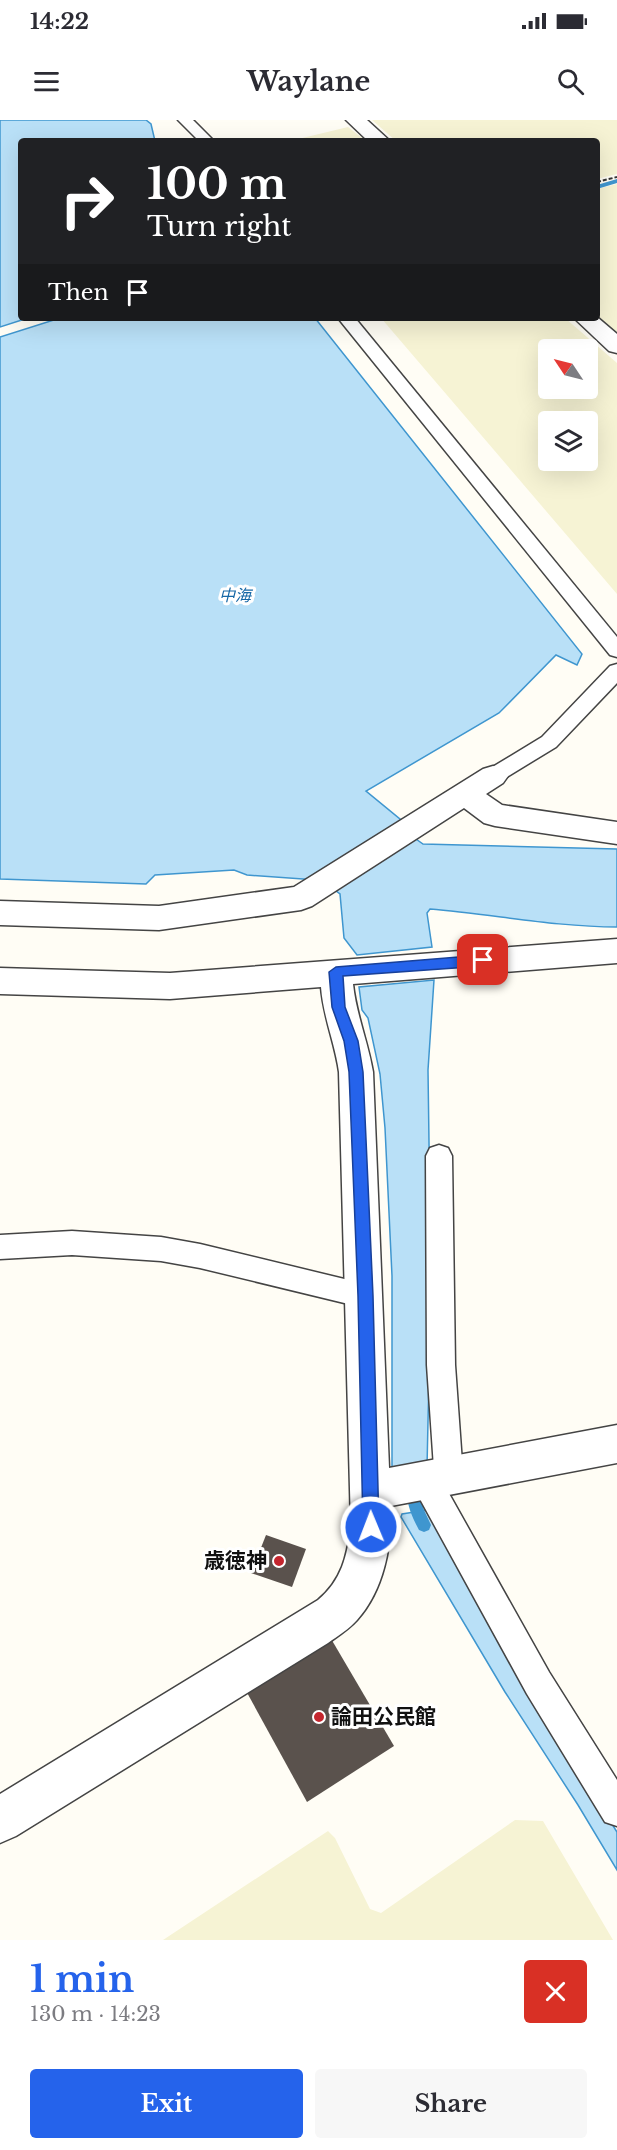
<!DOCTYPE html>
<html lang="en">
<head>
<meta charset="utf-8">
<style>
  body { margin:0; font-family:"Libre Baskerville","Noto Sans JP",serif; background:#f7f7f7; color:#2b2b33; height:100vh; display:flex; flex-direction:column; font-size:22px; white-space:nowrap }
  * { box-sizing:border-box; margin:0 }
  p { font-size:20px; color:#7c7c81 }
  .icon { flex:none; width:33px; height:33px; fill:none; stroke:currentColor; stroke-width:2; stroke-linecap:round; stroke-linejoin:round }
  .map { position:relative; height:1820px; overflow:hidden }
  .drawer { display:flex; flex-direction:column; background:#fff; flex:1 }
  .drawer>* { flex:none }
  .guide { position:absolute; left:18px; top:18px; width:582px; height:183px; border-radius:6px; box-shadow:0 6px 24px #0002; background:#202124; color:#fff; overflow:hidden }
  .needle { width:39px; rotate:305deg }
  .buttons { position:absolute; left:538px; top:219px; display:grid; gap:12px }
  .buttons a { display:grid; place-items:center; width:60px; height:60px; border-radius:6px; background:#fff; box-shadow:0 6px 24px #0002; font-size:30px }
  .pin { position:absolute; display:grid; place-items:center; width:51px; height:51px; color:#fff; margin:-26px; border-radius:12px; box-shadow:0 3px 9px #0006 }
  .me { position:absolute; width:66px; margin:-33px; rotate:359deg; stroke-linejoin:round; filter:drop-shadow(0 0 4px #0008) }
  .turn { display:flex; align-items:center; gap:21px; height:126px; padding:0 30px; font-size:27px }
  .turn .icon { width:78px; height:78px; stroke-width:2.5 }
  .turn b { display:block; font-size:42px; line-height:51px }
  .then { display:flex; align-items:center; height:57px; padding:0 30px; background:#0003; gap:12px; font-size:22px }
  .round { display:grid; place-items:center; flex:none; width:63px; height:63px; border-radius:6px; background:#f7f7f7 }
  .summary { display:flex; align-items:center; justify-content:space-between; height:102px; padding:0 30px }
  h1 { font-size:36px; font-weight:700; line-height:45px; color:#2563eb }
  .cta { display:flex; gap:12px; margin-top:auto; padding:12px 30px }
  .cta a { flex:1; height:69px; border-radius:6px; background:#2563eb; color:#fff; font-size:24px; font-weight:700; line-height:69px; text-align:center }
  .cta a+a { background:#f7f7f7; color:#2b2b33 }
  .status { display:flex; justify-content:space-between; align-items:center; height:42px; padding:0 30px; background:#fff; direction:ltr }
  .status svg { height:16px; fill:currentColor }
  header { display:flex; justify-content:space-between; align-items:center; height:78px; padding:0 30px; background:#fff; font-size:27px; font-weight:700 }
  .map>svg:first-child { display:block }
  .farmland { fill:#f6f3d4; fill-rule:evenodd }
  .water { fill:#b9e0f7; stroke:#3f96cf; stroke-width:1.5 }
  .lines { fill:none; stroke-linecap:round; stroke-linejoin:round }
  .stream { fill:#3f96cf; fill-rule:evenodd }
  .building { fill:#5a524d }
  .lane-casing { stroke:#444; stroke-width:3 }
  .street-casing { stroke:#444; stroke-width:3 }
  .path { stroke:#333; stroke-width:2; stroke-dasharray:4 2; stroke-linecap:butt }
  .lane { fill:#fff; fill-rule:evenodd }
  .street { fill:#fff; fill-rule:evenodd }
  .route { fill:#2563eb; stroke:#184099; stroke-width:1.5 }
  .poi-dot { fill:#c4262e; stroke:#fff; stroke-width:2 }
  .labels { text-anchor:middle; stroke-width:6; stroke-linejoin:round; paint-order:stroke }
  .far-water-label { font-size:16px; font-style:italic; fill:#1768a6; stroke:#fff }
  .near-poi-label { font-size:21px; font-weight:bold; fill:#111; stroke:#fff; text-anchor:end }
</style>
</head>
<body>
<div class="status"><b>14:22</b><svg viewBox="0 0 49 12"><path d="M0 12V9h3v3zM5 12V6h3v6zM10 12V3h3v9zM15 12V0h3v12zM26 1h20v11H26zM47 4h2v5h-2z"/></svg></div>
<header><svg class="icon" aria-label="menu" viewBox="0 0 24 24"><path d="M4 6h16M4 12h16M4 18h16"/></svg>Waylane<svg class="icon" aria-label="search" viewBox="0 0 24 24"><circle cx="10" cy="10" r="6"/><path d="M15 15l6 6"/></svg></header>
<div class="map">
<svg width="617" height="1820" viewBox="0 0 617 1820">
  <rect width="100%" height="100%" fill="#fffdf5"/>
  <!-- farmland -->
  <g class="farmland">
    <path d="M372,0H617V54L597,59V21H396Z"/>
    <path d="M348,7L366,21H290Z"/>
    <path d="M617,64V213L597,196V69Z"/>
    <path d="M381,198H565L617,243V474ZM549,230H588V268H549ZM549,302H588V340H549Z"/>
    <path d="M515,1700L543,1701L613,1820H163L328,1711L335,1718L370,1789L381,1793Z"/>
  </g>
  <!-- water -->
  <g class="water">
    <path d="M0,0H146L151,4L155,21H21V198H28L0,207Z"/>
    <path d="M60,198H315L582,534L577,545L556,535L499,593L366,671L406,704L317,760L247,755L234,750L155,755L146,764L0,759V217Z"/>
    <path d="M409,714L423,724L617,729V807C555,807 492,794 430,789L427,793L432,827L357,835L344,818L340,774L328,765Z"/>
    <path d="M434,860L428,950L431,1165L427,1347L392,1354V1156L385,1008L380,954L368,898L362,890L359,867Z"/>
    <path d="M427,1390L558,1619L617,1712V1750L578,1685L505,1572L401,1397L402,1394Z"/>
  </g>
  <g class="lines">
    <!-- stream -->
    <g class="stream">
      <path d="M617,59V63L597,69V65Z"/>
      <path d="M414,1361L419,1363L424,1390L431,1405L429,1410L424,1412L419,1410C412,1397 403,1378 409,1363Z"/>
    </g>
  </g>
  <!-- building -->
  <g class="building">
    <path d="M266,1415L306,1429L292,1467L251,1453Z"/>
    <path d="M330,1517L394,1626L307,1682L245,1569Z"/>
  </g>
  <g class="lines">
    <defs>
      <g id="lane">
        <path d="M178,0H193L214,21H199Z"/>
        <path d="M338,198H355L617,517V537L610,535Z"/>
        <path d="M617,544V563L556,627L500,661L493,663L486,661L482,656L486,651L542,617L610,546Z"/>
        <path d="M439,1025L448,1028L452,1036L455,1245L463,1357L459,1367L447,1370L549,1552L617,1660V1706L605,1702L527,1574L420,1379L416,1360L420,1350L430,1346L434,1348L427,1245L426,1036L430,1028Z"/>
        <path d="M72,1111L161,1117L200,1124L365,1164L375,1167L378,1176L375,1185L365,1188L200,1148L161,1141L72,1135L0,1139V1115Z"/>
      </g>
      <g id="street">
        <path d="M346,0H367L390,21H368Z"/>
        <path d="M597,197L617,214V233L609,231L574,198Z"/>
        <path d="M493,646L503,649L508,656L503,663L486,674L502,685L617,702V724L495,706L484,703L464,688L312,786L301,790L159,810L0,805V781L159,786L294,767L483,649Z"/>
        <path d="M617,819V843L353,864C356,894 368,922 373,952L389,1348L617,1305V1343L391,1386C392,1425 384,1470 357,1500C349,1509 338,1516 328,1523L16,1716L0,1723V1674L318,1480C342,1460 347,1436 351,1407L339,952C335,923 323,896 321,867L170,879L0,874V848L170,853Z"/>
      </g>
    </defs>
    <!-- lane casing -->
    <use href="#lane" class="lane-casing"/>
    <!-- street casing -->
    <use href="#street" class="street-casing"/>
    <!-- path -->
    <path class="path" d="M597,62L617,57"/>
    <!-- lane -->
    <use href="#lane" class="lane"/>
    <!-- street -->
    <use href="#street" class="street"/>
  </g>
  <!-- route -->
  <path class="route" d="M483,835L490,840L483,846L343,856L345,887L358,921L363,952L373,1176L379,1407L377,1413L371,1415L365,1413L363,1407L358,1176L349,952L344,921L332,887L329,852L336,847Z"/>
  <!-- markers -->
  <g class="poi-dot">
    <circle cx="279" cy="1441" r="6"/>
    <circle cx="319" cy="1597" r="6"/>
  </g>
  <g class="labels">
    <!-- far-water labels -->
    <g class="far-water-label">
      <text x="235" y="481">中海</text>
    </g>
    <!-- near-poi labels -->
    <g class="near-poi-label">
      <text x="267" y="1448">歳徳神</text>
      <text x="331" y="1604" text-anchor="start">論田公民館</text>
    </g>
  </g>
</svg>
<div class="buttons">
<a><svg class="needle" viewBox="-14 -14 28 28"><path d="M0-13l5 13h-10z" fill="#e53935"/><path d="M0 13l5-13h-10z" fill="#7c7c81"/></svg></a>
<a><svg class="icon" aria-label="layers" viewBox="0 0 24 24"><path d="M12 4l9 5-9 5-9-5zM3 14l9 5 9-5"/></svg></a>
</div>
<div class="pin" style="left:483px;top:840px;background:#d93025"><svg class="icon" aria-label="arrive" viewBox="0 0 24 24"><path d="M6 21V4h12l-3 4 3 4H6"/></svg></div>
<svg class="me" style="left:371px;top:1407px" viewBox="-20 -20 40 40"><circle r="17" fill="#2563eb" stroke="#fff" stroke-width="3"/><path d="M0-11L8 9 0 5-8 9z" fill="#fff"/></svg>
<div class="guide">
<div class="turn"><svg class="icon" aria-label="right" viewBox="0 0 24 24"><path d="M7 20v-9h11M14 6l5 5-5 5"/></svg><div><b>100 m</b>Turn right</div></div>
<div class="then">Then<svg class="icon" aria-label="arrive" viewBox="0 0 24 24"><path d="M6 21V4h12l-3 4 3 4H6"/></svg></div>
</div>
</div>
<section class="drawer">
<div class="summary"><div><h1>1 min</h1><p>130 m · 14:23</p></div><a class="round" style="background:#d93025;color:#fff"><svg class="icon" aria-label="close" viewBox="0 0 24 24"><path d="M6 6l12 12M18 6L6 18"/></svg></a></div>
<div class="cta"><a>Exit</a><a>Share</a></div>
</section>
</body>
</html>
